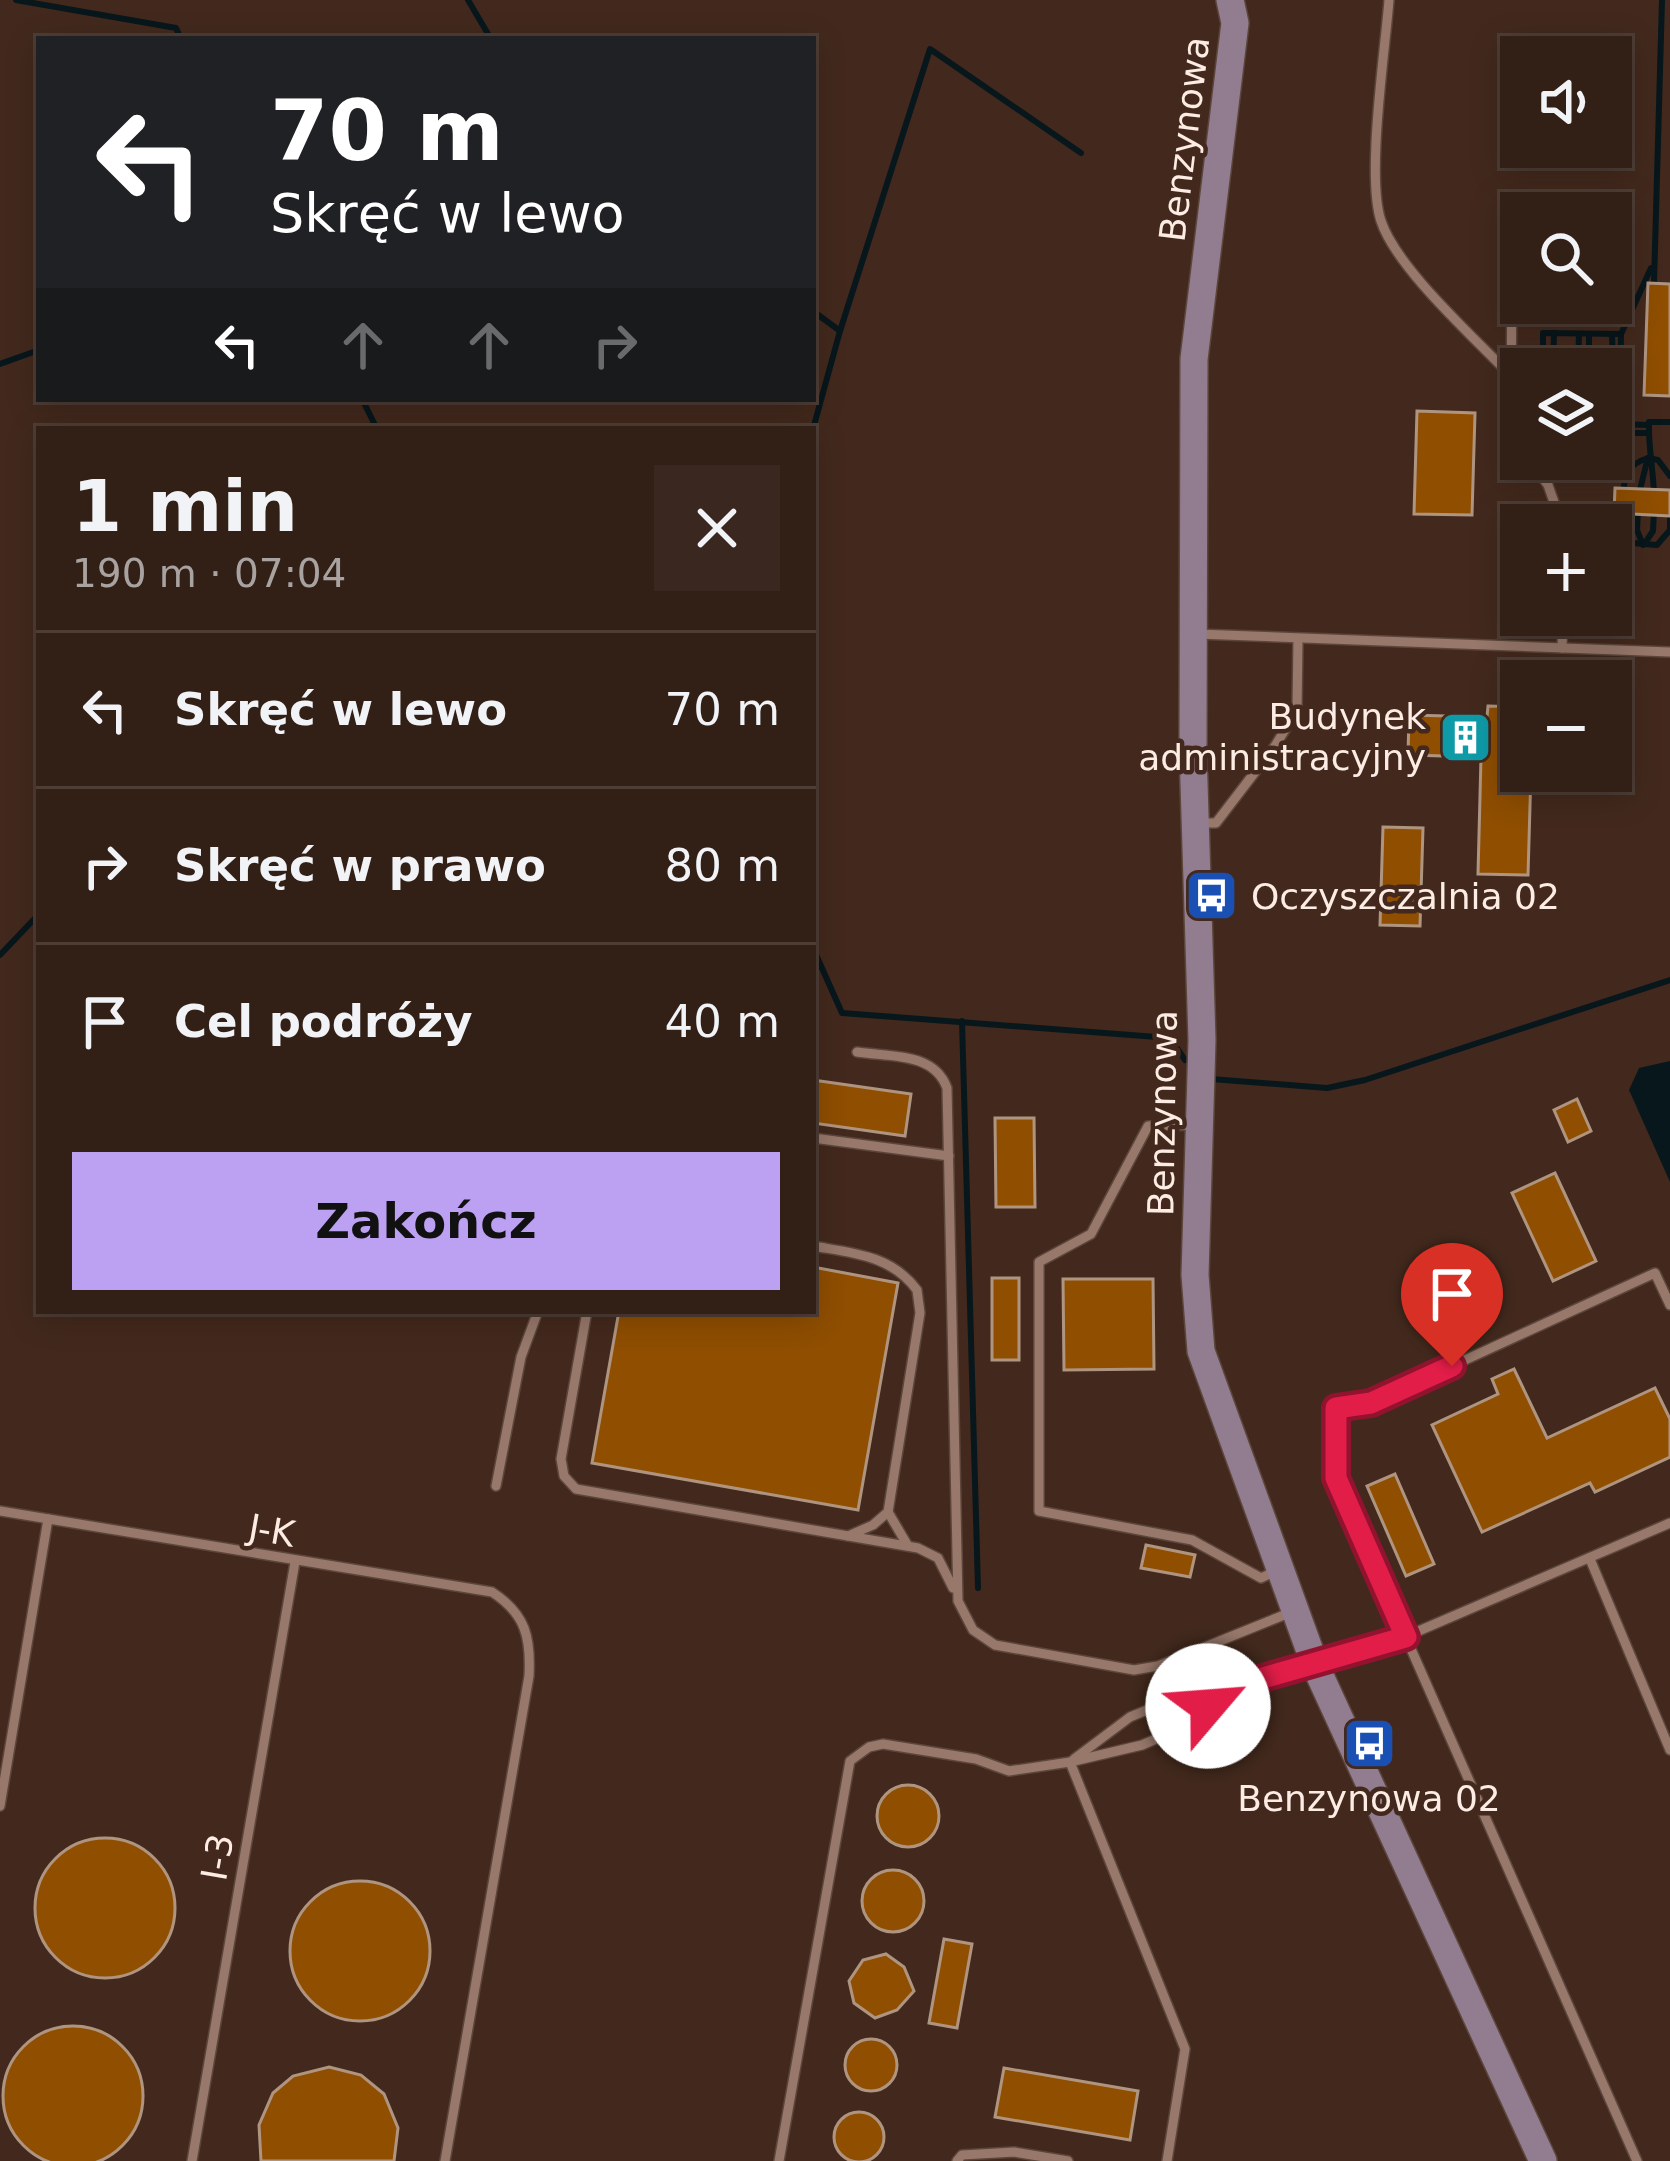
<!DOCTYPE html>
<html lang="pl">
<head>
<meta charset="utf-8">
<style>
  body { margin:0; font-family:"DejaVu Sans",sans-serif; background:#3a271f; color:#f1f3f6; height:100vh; display:flex; flex-direction:column; font-size:45px; white-space:nowrap }
  * { box-sizing:border-box; margin:0 }
  p { font-size:39px; color:#a8a2a1 }
  .icon { flex:none; width:66px; height:66px; fill:none; stroke:currentColor; stroke-width:2; stroke-linecap:round; stroke-linejoin:round }
  .map { position:relative; flex:1; overflow:hidden }
  .side { position:absolute; left:36px; top:426px; width:780px; height:888px; display:flex; flex-direction:column; background:#321f16; border-radius:0px; box-shadow:0 6px 30px #0003,0 0 0 3px #4d3d35 }
  .side>* { flex:none }
  .hud { position:absolute; left:36px; top:36px; width:780px; height:366px; border-radius:0px; box-shadow:0 6px 30px #0003,0 0 0 3px #4d3d35; background:#202124; color:#fff; overflow:hidden }
  .controls { position:absolute; left:1500px; top:36px; display:grid; gap:24px }
  .controls a { display:grid; place-items:center; width:132px; height:132px; border-radius:0px; background:#321f16; box-shadow:0 6px 30px #0003,0 0 0 3px #4d3d35; font-size:60px }
  .pin { position:absolute; display:grid; place-items:center; width:102px; height:102px; color:#fff; margin:-123px -51px; border-radius:50% 50% 50% 0; rotate:-45deg; box-shadow:0 0 12px #0007 }
  .pin .icon { rotate:45deg }
  .me { position:absolute; width:132px; margin:-66px; rotate:63deg; stroke-linejoin:round; filter:drop-shadow(0 0 9px #0008) }
  .turn { display:flex; align-items:center; gap:42px; height:252px; padding:0 36px; font-size:54px }
  .turn .icon { width:156px; height:156px; stroke-width:2.5 }
  .turn b { display:block; font-size:84px; line-height:102px }
  .lanes { display:flex; align-items:center; height:114px; padding:0 36px; background:#0003; justify-content:center; gap:60px; direction:ltr }
  .lanes .off { opacity:.35 }
  .round { display:grid; place-items:center; flex:none; width:126px; height:126px; border-radius:0px; background:#3a271f }
  .head { display:flex; align-items:center; justify-content:space-between; height:204px; padding:0 36px }
  h1 { font-size:72px; font-weight:700; line-height:90px }
  .button { display:flex; gap:24px; margin-top:auto; padding:24px 36px }
  .button a { flex:1; height:138px; border-radius:0px; background:#bca0f2; color:#111; font-size:48px; font-weight:700; line-height:138px; text-align:center }
  ul { padding:0; list-style:none }
  li { display:flex; align-items:center; gap:36px; height:156px; padding:0 36px; border-top:3px solid #4d3d35 }
  li div { flex:1 }
  li b { display:block; font-size:45px }
  li em { font-style:normal }
  .map>svg:first-child { display:block }
  .water { fill:#08171c }
  .lines { fill:none; stroke-linecap:round; stroke-linejoin:round }
  .stream { stroke:#08171c; stroke-width:6 }
  .building { fill:#8f4e00; stroke:#af9580; stroke-width:3 }
  .lane-casing { stroke:#5c463b; stroke-width:12 }
  .secondary-casing { stroke:#5c463b; stroke-width:30 }
  .lane { stroke:#97786a; stroke-width:9 }
  .secondary { stroke:#927c90; stroke-width:27 }
  .route-casing { stroke:#92132f; stroke-width:30 }
  .route { stroke:#e11d48; stroke-width:21 }
  .labels { text-anchor:middle; stroke-width:9; stroke-linejoin:round; paint-order:stroke }
  .street-label { font-size:36px; fill:#fdece4; stroke:#43291d }
  .poi-label { font-size:36px; fill:#fdece4; stroke:#43291d; text-anchor:end }
</style>
</head>
<body>
<div class="map">
<svg width="1670" height="2161" viewBox="0 0 1670 2161">
  <rect width="100%" height="100%" fill="#43291d"/>
  <!-- water -->
  <path class="water" d="M1670,1061V1182L1629,1090L1639,1068Z"/>
  <g class="lines">
    <!-- stream -->
    <g class="stream">
      <path d="M16,0L176,28L181,39"/>
      <path d="M468,0L491,39"/>
      <path d="M1654,283L1662,0"/>
      <path d="M840,331L930,49L1081,153"/>
      <path d="M1612,334L1615,424L1649,425"/>
      <path d="M0,364L39,350"/>
      <path d="M1543,369V333L1621,334L1651,268"/>
      <path d="M1553,369L1554,333"/>
      <path d="M1578,369L1579,334"/>
      <path d="M1589,369V334"/>
      <path d="M362,399L377,429"/>
      <path d="M1615,408L1620,403L1621,335"/>
      <path d="M813,429L840,331L813,311"/>
      <path d="M1611,433H1648"/>
      <path d="M1648,458L1658,460L1670,476"/>
      <path d="M1639,494L1647,461"/>
      <path d="M1623,495C1624,476 1628,464 1648,458"/>
      <path d="M1654,498C1654,472 1648,448 1649,422H1670"/>
      <path d="M1622,508L1621,530L1632,543L1657,545L1670,530V512"/>
      <path d="M1638,508L1637,530L1643,545"/>
      <path d="M1645,543L1653,531L1654,511"/>
      <path d="M813,948L842,1013L1170,1038L1185,1060"/>
      <path d="M0,955L39,914"/>
      <path d="M962,1021L978,1588"/>
      <path d="M1211,1079L1327,1088L1365,1080L1670,980"/>
    </g>
  </g>
  <!-- building -->
  <g class="building">
    <path d="M1648,283L1670,284V396L1644,395Z"/>
    <path d="M1559,303H1612L1611,322L1558,321Z"/>
    <path d="M1417,411L1475,413L1472,515L1414,514Z"/>
    <path d="M1615,488L1670,490V516L1614,513Z"/>
    <path d="M1488,706L1521,707V771H1531L1528,875L1478,874L1481,757L1408,755L1409,715L1487,717Z"/>
    <path d="M1383,827L1423,828L1420,926L1380,925Z"/>
    <path d="M813,1080L911,1094L905,1136L813,1123Z"/>
    <path d="M1577,1099L1591,1131L1568,1142L1554,1110Z"/>
    <path d="M995,1118H1034L1035,1207H996Z"/>
    <path d="M1555,1173L1596,1261L1553,1281L1512,1193Z"/>
    <path d="M813,1267L898,1283L858,1510L592,1463L619,1311H813Z"/>
    <rect x="992" y="1278" width="27" height="82"/>
    <path d="M1063,1279H1153L1154,1369L1064,1370Z"/>
    <path d="M1514,1369L1547,1438L1655,1388L1670,1419V1457L1595,1492L1590,1483L1482,1532L1432,1425L1498,1394L1492,1379Z"/>
    <path d="M1395,1474L1434,1564L1406,1576L1367,1486Z"/>
    <path d="M1146,1545L1195,1555L1190,1577L1141,1568Z"/>
    <circle cx="908" cy="1816" r="31"/>
    <circle cx="105" cy="1908" r="70"/>
    <circle cx="893" cy="1901" r="31"/>
    <circle cx="360" cy="1951" r="70"/>
    <path d="M944,1939L972,1944L957,2028L929,2023Z"/>
    <path d="M886,1954L904,1967L914,1991L897,2010L875,2018L854,2003L849,1981L863,1960Z"/>
    <circle cx="73" cy="2096" r="70"/>
    <circle cx="871" cy="2065" r="26"/>
    <path d="M329,2067L361,2075L384,2094L398,2128L394,2161H261L259,2125L273,2093L293,2076Z"/>
    <path d="M1004,2068L1138,2091L1130,2140L995,2117Z"/>
    <circle cx="859" cy="2137" r="25"/>
  </g>
  <g class="lines">
    <defs>
      <g id="lane">
        <path d="M1389,0C1385,52 1366,176 1381,221C1397,269 1475,338 1511,376"/>
        <path d="M1521,254L1512,270L1511,408L1521,449"/>
        <path d="M1529,459L1548,485L1562,525"/>
        <path d="M1197,634L1670,652"/>
        <path d="M1562,648L1563,615"/>
        <path d="M1198,823H1216L1275,746L1297,710L1298,639"/>
        <path d="M857,1052C890,1057 934,1052 947,1088L958,1601L973,1630L995,1645L1134,1670L1158,1666L1289,1613"/>
        <path d="M1196,1125L1148,1126L1091,1234L1039,1262V1511L1192,1540L1261,1578L1278,1570"/>
        <path d="M813,1138L949,1156"/>
        <path d="M813,1246C853,1253 891,1255 917,1290L920,1313L888,1512L873,1525L848,1536"/>
        <path d="M587,1311L561,1459L564,1476L576,1489L918,1548L938,1558L953,1588"/>
        <path d="M496,1486L521,1357L538,1311"/>
        <path d="M0,1511L492,1592C526,1614 531,1638 529,1676L445,2161"/>
        <path d="M888,1512L908,1546"/>
        <path d="M1590,1559L1670,1750"/>
        <path d="M1074,1759L1130,1717L1176,1698L1228,1688L1379,1648L1670,1523"/>
        <path d="M1070,1762L1185,2049L1167,2161"/>
        <path d="M0,1806L48,1519"/>
        <path d="M192,2161L295,1562"/>
        <path d="M779,2161L850,1761L869,1747L883,1744L976,1759L1009,1771L1070,1762L1142,1745L1188,1725L1228,1688"/>
        <path d="M957,2161L962,2155L1014,2152L1068,2161"/>
        <path d="M1637,2161L1336,1479V1408L1371,1403L1655,1273L1670,1305"/>
      </g>
      <path id="secondary" d="M1230,0L1235,23L1194,359L1193,751L1202,1040L1195,1275L1201,1351L1315,1665L1543,2161"/>
    </defs>
    <!-- lane casing -->
    <use href="#lane" class="lane-casing"/>
    <!-- secondary casing -->
    <use href="#secondary" class="secondary-casing"/>
    <!-- lane -->
    <use href="#lane" class="lane"/>
    <!-- secondary -->
    <use href="#secondary" class="secondary"/>
  </g>
  <g class="lines">
    <defs>
      <path id="route" d="M1208,1706L1228,1688L1406,1637L1336,1478V1408L1371,1403L1452,1366"/>
    </defs>
    <!-- route casing -->
    <use href="#route" class="route-casing"/>
    <!-- route -->
    <use href="#route" class="route"/>
  </g>
  <!-- icons -->
  <defs>
    <symbol id="building-square" viewBox="-11 -11 22 22"><rect x="-9" y="-9" width="18" height="18" rx="4" fill="#0f9aa8" stroke="#43291d"/><path d="M-4-6H4V6H1V3H-1V6H-4ZM-2.5-4.3h1.7v1.8h-1.7ZM.8-4.3h1.7v1.8H.8ZM-2.5-1h1.7V.8h-1.7ZM.8-1h1.7V.8H.8Z" fill="#fff"/></symbol>
    <symbol id="bus-square" viewBox="-11 -11 22 22"><rect x="-9" y="-9" width="18" height="18" rx="4" fill="#1a4fb4" stroke="#43291d"/><path d="M-5-6H5V4H4V6H2V4H-2V6H-4V4H-5ZM-3.5-4V0h7V-4ZM-3.5 1.2v1.5H-2V1.2ZM2 1.2v1.5H3.5V1.2Z" fill="#fff"/></symbol>
  </defs>
  <g fill-rule="evenodd">
    <use href="#building-square" x="1436" y="708" width="59" height="59"/>
    <use href="#bus-square" x="1182" y="866" width="59" height="59"/>
    <use href="#bus-square" x="1340" y="1714" width="59" height="59"/>
  </g>
  <g class="labels">
    <!-- street labels -->
    <g class="street-label">
      <text transform="translate(1184 139) rotate(-83)" y="13">Benzynowa</text>
      <text transform="translate(1162 1113) rotate(-89)" y="13">Benzynowa</text>
      <text transform="translate(272 1530) rotate(10)" y="13">J-K</text>
      <text transform="translate(217 1857) rotate(-80)" y="13">I-3</text>
    </g>
    <!-- poi labels -->
    <g class="poi-label">
      <text x="1426" y="729">Budynek<tspan x="1426" dy="41">administracyjny</tspan></text>
      <text x="1251" y="909" text-anchor="start">Oczyszczalnia 02</text>
      <text x="1369" y="1811" text-anchor="middle">Benzynowa 02</text>
    </g>
  </g>
</svg>
<div class="controls">
<a><svg class="icon" aria-label="sound" viewBox="0 0 24 24"><path d="M4 9h4l5-4v14l-5-4H4zM17 9q2 3 0 6"/></svg></a>
<a><svg class="icon" aria-label="search" viewBox="0 0 24 24"><circle cx="10" cy="10" r="6"/><path d="M15 15l6 6"/></svg></a>
<a><svg class="icon" aria-label="layers" viewBox="0 0 24 24"><path d="M12 4l9 5-9 5-9-5zM3 14l9 5 9-5"/></svg></a>
<a>+</a>
<a>−</a>
</div>
<div class="pin" style="left:1452px;top:1366px;background:#d93025"><svg class="icon" aria-label="arrive" viewBox="0 0 24 24"><path d="M6 21V4h12l-3 4 3 4H6"/></svg></div>
<svg class="me" style="left:1208px;top:1706px" viewBox="-20 -20 40 40"><circle r="19" fill="#fff"/><path d="M0-13L10 11 0 6-10 11z" fill="#e11d48"/></svg>
<div class="hud">
<div class="turn"><svg class="icon" aria-label="left" viewBox="0 0 24 24"><path d="M17 20v-9H6M10 6l-5 5 5 5"/></svg><div><b>70 m</b>Skręć w lewo</div></div>
<div class="lanes"><svg class="icon" aria-label="left" viewBox="0 0 24 24"><path d="M17 20v-9H6M10 6l-5 5 5 5"/></svg><svg class="icon off" aria-label="ahead" viewBox="0 0 24 24"><path d="M12 20V5M6 11l6-6 6 6"/></svg><svg class="icon off" aria-label="ahead" viewBox="0 0 24 24"><path d="M12 20V5M6 11l6-6 6 6"/></svg><svg class="icon off" aria-label="right" viewBox="0 0 24 24"><path d="M7 20v-9h11M14 6l5 5-5 5"/></svg></div>
</div>
<section class="side">
<div class="head"><div><h1>1 min</h1><p>190 m · 07:04</p></div><a class="round"><svg class="icon" aria-label="close" viewBox="0 0 24 24"><path d="M6 6l12 12M18 6L6 18"/></svg></a></div>
<ul>
<li><svg class="icon" aria-label="left" viewBox="0 0 24 24"><path d="M17 20v-9H6M10 6l-5 5 5 5"/></svg><div><b>Skręć w lewo</b></div><em>70 m</em></li>
<li><svg class="icon" aria-label="right" viewBox="0 0 24 24"><path d="M7 20v-9h11M14 6l5 5-5 5"/></svg><div><b>Skręć w prawo</b></div><em>80 m</em></li>
<li><svg class="icon" aria-label="arrive" viewBox="0 0 24 24"><path d="M6 21V4h12l-3 4 3 4H6"/></svg><div><b>Cel podróży</b></div><em>40 m</em></li>
</ul>
<div class="button"><a>Zakończ</a></div>
</section>
</div>
</body>
</html>
